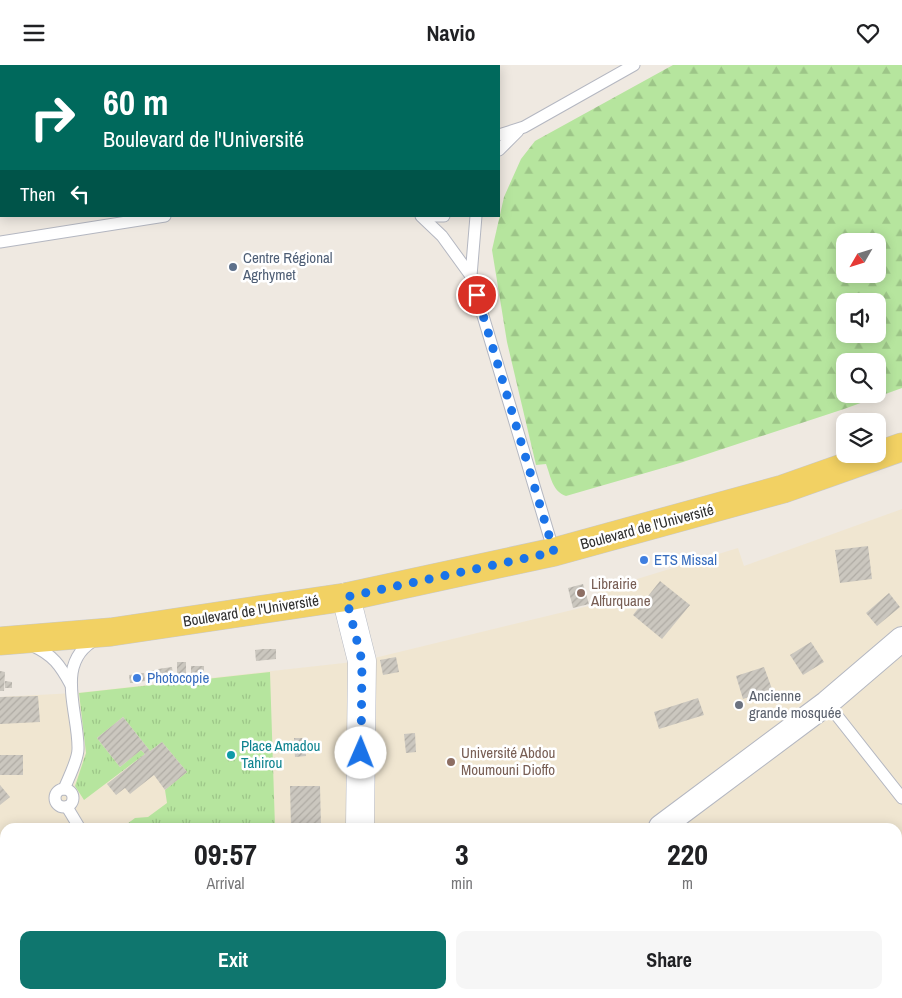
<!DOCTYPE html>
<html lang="en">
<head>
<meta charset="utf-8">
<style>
  body { margin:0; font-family:"Archivo Narrow",sans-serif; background:#f6f6f6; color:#202124; height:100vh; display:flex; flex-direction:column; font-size:19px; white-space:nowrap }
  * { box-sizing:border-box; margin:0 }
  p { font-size:16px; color:#757577 }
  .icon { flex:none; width:28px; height:28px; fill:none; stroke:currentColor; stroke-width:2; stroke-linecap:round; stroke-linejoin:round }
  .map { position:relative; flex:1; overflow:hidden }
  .sheet { position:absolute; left:0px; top:758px; width:902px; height:176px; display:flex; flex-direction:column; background:#fff; border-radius:15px 15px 0 0; box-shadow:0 2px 12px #0003 }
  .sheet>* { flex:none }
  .guide { position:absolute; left:0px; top:0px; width:500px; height:152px; box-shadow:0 2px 12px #0003; background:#00695c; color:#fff; overflow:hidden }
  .needle { width:32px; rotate:231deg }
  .fabs { position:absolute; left:836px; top:168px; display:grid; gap:10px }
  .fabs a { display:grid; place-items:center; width:50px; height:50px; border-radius:10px; background:#fff; box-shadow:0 2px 12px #0003; font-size:25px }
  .pin { position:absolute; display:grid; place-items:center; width:42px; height:42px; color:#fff; margin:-21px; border:2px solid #fff; border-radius:50%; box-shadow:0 1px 5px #0007 }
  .me { position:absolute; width:55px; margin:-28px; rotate:1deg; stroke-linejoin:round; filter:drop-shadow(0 0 4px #0008) }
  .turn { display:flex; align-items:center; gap:18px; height:105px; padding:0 20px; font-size:22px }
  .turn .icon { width:65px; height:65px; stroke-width:2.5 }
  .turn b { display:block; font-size:35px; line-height:42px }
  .then { display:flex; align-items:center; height:48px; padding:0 20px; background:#0003; gap:10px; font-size:19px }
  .eta { display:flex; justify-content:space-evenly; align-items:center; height:85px; text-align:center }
  .eta b { font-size:30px; font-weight:700; line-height:35px }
  .cta { display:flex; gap:10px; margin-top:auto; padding:10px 20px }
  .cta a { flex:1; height:58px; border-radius:10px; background:#0f766e; color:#fff; font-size:20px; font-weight:700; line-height:58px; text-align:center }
  .cta a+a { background:#f6f6f6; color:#202124 }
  header { display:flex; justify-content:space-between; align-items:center; height:65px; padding:0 20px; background:#fff; font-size:22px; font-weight:700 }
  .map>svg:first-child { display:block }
  .education { fill:#f0e6d1; fill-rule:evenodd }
  .grass { fill:url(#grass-tufts) }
  .forest { fill:url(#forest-firs); fill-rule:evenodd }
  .building { fill:url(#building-hatch) }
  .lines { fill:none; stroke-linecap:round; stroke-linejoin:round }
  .lane-casing { stroke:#b4b7c1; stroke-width:13 }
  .street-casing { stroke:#b4b7c1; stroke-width:26 }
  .secondary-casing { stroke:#b4b7c1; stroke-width:29 }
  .primary-casing { stroke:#c9c9c9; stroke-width:29 }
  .lane { stroke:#fff; stroke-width:11 }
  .street { stroke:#fff; stroke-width:24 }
  .secondary { stroke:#fff; stroke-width:28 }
  .primary { stroke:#f2d163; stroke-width:28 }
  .route { stroke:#1a73e8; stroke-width:9; stroke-dasharray:0 16.2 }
  .service-dot { fill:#5c6f8a; stroke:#fff; stroke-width:2 }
  .shop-dot { fill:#3f7fe0; stroke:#fff; stroke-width:2 }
  .education-dot { fill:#8d6e63; stroke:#fff; stroke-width:2 }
  .worship-dot { fill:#6b7280; stroke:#fff; stroke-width:2 }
  .culture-dot { fill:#0f9aa8; stroke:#fff; stroke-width:2 }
  .labels { text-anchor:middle; stroke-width:5; stroke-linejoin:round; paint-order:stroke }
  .service-label { font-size:15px; fill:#4e5e75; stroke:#fff; text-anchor:start }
  .street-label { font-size:15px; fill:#2e2e2e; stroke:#fff }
  .shop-label { font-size:15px; fill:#366cbe; stroke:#fff; text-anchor:start }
  .education-label { font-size:15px; fill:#785e54; stroke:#fff; text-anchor:start }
  .worship-label { font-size:15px; fill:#5b616d; stroke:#fff; text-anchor:start }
  .culture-label { font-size:15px; fill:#0d838f; stroke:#fff; text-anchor:start }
</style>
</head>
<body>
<header><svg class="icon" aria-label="menu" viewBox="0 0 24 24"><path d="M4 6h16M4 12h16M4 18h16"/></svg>Navio<svg class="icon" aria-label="heart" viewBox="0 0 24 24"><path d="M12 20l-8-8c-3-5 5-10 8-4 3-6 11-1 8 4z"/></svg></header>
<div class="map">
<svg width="902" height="933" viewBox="0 0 902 933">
  <defs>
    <pattern id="grass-tufts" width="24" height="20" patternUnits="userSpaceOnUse" patternTransform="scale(1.25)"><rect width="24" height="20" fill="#b6e59e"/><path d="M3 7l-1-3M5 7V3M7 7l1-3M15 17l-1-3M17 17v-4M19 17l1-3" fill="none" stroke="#9dc588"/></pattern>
    <pattern id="forest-firs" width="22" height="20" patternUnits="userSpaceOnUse" patternTransform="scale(1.25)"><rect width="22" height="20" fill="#b6e59e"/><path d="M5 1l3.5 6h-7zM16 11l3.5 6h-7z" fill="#9dc588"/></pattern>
    <pattern id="building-hatch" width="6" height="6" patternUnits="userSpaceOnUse" patternTransform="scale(1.25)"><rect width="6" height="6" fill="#cbc7bf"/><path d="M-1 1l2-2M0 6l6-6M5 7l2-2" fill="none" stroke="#afaba4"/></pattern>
  </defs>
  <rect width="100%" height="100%" fill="#efe9e1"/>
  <!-- education -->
  <path class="education" d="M902,444V933H0V632L75,628L362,596L601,538L598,526L738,483L744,501ZM5,762H898V929H5Z"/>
  <!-- grass -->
  <g class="grass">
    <path d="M270,607L275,762H123L135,753L148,752L167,738L165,725L187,707L162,677L150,686L123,652L97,673L120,702L141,685L145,689L84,735L75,721L86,688L79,628Z"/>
    <path d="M17,929H87V933H24Z"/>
  </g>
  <!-- forest -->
  <path class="forest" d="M673,0H902V323L844,344L680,398L566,431C552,426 551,412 546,399L536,400L507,277L492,185L504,132L521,94L535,76ZM845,176H878V209H845ZM845,236H878V269H845ZM845,296H878V329H845Z"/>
  <!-- building -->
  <g class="building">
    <path d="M868,481L872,514L840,518L835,485Z"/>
    <path d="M660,516L690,540L662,574L633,550Z"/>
    <path d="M583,519L589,539L573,543L568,523Z"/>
    <path d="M889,528L900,542L877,561L866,548Z"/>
    <path d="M811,577L824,597L803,610L790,590Z"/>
    <path d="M263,584H276V594L256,596L255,585Z"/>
    <path d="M396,592L399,607L383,610L380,595Z"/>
    <rect x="177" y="597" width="9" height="15"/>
    <rect x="191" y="601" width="13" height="10"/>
    <path d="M172,602L173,611L159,613L158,604Z"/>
    <path d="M764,602L772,624L743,634L736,611Z"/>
    <path d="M156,605L157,615L148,616L147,606Z"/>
    <path d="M0,606L5,607L4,626H0Z"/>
    <path d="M144,608L145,616L130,618L129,610Z"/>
    <path d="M5,616L12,617V623H5Z"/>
    <path d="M38,631L40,657L0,659V632Z"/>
    <path d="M698,633L704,650L659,664L654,647Z"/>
    <path d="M123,652L150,686L162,677L187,707L165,725L154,710L130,729L125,723L116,730L107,719L145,689L141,685L120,702L97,673Z"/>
    <path d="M415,668L416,687L406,688L404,669Z"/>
    <path d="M294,673H305L306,691L295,692Z"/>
    <rect x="0" y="690" width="23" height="20"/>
    <path d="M0,720L10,732L0,740Z"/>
    <path d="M290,721H320L321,761H291Z"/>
    <path d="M5,793V900L0,904V845L3,843L0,840V797Z"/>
    <path d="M122,929H143L137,933H125Z"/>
    <path d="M157,929H167L162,933Z"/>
    <path d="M711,929H761L764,933H715Z"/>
    <path d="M797,929H814L817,933H791Z"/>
  </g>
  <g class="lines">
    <defs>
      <g id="lane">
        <path d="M432,0L433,1"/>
        <path d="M499,70L524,62L634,0"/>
        <path d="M499,85L518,66"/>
        <path d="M421,151L442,171L471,211L554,487"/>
        <path d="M432,151H444"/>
        <path d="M0,177L165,151"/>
        <path d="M471,211L476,151"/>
        <path d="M33,581C53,590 60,600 71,620"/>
        <path d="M827,638L902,733"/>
        <path d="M64,724C68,714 78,695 78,684C79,648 53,596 97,574"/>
        <circle cx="64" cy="733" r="9"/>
        <path d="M67,742L79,762"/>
        <path d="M202,929L206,933"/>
      </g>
      <g id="street">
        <path d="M661,762L827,638L902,574"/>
        <path d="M434,933L439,929"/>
      </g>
      <g id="secondary">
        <path d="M346,532L362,596L360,762"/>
        <path d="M357,933V929"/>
      </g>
      <path id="primary" d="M0,576L111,567L346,532L554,487L783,424L902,382"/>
    </defs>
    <!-- lane casing -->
    <use href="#lane" class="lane-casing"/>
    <!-- street casing -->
    <use href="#street" class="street-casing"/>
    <!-- secondary casing -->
    <use href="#secondary" class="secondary-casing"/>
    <!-- primary casing -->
    <use href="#primary" class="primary-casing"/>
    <!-- lane -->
    <use href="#lane" class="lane"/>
    <!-- street -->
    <use href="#street" class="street"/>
    <!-- secondary -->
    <use href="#secondary" class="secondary"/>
    <!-- primary -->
    <use href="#primary" class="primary"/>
  </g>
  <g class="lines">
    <!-- route -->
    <path class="route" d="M361,688L362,596L346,532L554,487L477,230"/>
  </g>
  <!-- markers -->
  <circle class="service-dot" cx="233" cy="202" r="5"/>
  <g class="shop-dot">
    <circle cx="644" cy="495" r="5"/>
    <circle cx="137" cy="613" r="5"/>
  </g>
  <g class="education-dot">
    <circle cx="581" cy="528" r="5"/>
    <circle cx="451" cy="697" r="5"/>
  </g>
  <circle class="worship-dot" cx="739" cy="640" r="5"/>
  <circle class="culture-dot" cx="231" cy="690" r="5"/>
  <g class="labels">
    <!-- service labels -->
    <g class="service-label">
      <text x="243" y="198">Centre Régional<tspan x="243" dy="17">Agrhymet</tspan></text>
    </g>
    <!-- street labels -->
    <g class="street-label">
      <text transform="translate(647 462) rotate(-15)" y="5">Boulevard de l'Université</text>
      <text transform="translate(251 546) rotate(-9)" y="5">Boulevard de l'Université</text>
    </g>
    <!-- shop labels -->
    <g class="shop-label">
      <text x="654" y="500">ETS Missal</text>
      <text x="147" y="618">Photocopie</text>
    </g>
    <!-- education labels -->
    <g class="education-label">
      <text x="591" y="524">Librairie<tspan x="591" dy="17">Alfurquane</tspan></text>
      <text x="461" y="693">Université Abdou<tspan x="461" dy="17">Moumouni Dioffo</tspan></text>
    </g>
    <!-- worship labels -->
    <g class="worship-label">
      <text x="749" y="636">Ancienne<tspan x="749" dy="17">grande mosquée</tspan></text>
    </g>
    <!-- culture labels -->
    <g class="culture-label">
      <text x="241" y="686">Place Amadou<tspan x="241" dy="17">Tahirou</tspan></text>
    </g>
  </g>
</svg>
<div class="fabs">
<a><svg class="needle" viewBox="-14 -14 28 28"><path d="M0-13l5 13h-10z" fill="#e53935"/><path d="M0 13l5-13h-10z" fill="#757577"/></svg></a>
<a><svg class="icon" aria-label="sound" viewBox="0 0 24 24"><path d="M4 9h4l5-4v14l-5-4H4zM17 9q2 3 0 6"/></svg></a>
<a><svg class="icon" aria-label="search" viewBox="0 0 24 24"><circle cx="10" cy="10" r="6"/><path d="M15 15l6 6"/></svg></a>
<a><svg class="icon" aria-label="layers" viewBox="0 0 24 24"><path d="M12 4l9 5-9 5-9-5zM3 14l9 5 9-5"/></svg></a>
</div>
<div class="pin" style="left:477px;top:230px;background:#d93025"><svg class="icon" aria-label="arrive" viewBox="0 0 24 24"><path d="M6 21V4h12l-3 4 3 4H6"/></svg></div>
<svg class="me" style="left:361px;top:688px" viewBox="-20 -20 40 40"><circle r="19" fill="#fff"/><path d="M0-13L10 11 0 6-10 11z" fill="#1a73e8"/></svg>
<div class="guide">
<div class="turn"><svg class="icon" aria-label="right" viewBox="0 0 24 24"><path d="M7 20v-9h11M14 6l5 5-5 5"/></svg><div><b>60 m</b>Boulevard de l'Université</div></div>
<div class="then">Then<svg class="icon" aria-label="left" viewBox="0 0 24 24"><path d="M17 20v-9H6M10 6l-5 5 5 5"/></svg></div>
</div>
<section class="sheet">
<div class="eta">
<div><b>09:57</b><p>Arrival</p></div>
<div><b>3</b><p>min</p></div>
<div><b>220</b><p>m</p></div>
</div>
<div class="cta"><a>Exit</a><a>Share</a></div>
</section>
</div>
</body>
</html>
